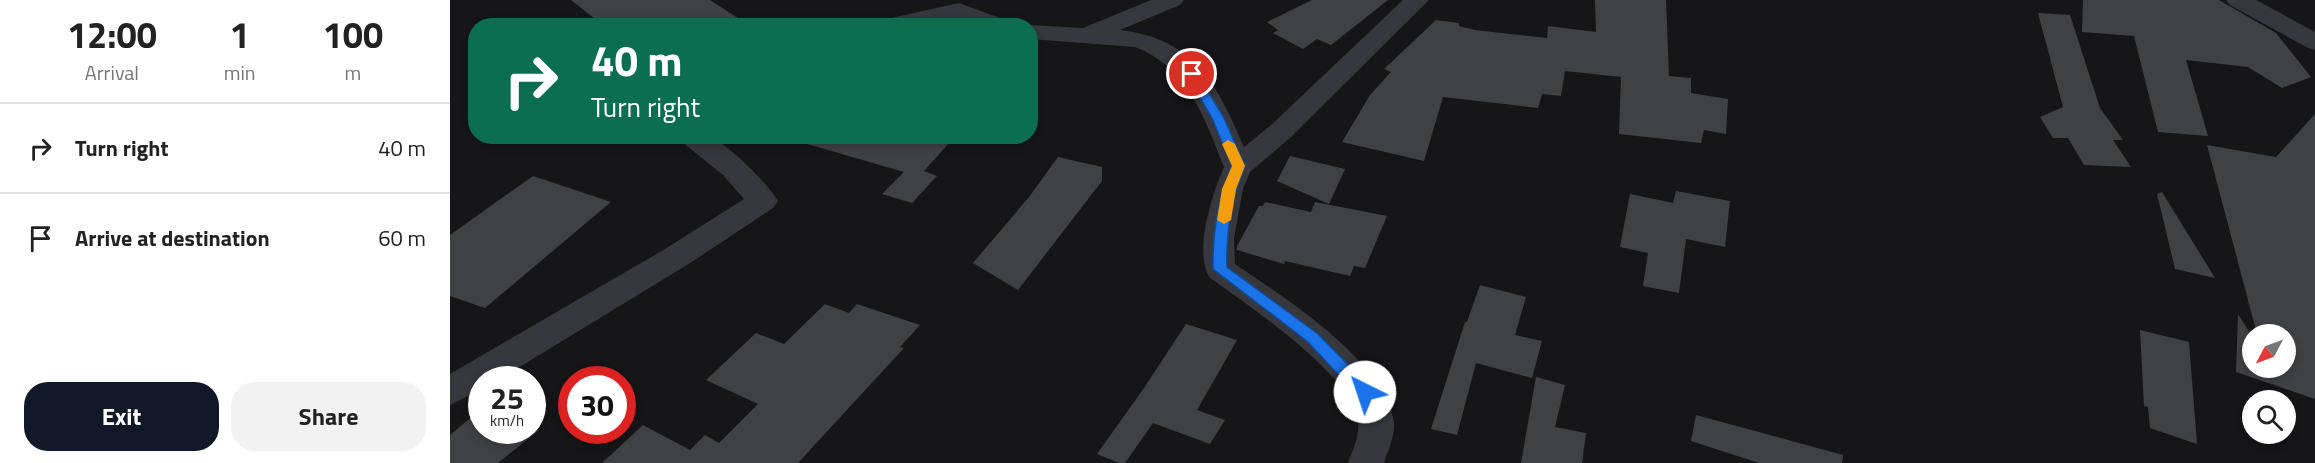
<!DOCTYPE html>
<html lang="en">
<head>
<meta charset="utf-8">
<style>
  body { margin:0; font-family:"Titillium Web",sans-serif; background:#f2f2f2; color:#222; height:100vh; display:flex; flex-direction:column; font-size:22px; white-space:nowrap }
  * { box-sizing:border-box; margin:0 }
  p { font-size:20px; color:#767676 }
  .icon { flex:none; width:33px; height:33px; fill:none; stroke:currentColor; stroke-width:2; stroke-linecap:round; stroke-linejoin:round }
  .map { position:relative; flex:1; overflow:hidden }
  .drawer { display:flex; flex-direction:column; background:#fff; width:450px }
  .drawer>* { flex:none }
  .guide { position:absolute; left:18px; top:18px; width:570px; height:126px; border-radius:24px; box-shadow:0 3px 9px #0003; background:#0b6e4f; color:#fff; overflow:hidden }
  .needle { width:39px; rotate:229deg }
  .buttons { position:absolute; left:1792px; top:324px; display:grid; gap:12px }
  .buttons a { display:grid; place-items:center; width:54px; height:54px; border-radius:50%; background:#fff; box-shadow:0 3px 9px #0003; font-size:30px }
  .speed { position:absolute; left:18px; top:366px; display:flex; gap:12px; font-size:30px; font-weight:700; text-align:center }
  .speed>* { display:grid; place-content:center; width:78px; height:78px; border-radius:50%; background:#fff; box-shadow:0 3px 9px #0003; line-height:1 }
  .speed small { font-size:15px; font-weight:400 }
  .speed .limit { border:9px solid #d22; background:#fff; color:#111 }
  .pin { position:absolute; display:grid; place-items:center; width:51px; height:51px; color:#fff; margin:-26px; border:3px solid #fff; border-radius:50%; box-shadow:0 2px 6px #0007 }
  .me { position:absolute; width:66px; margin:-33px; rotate:319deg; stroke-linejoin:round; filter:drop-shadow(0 0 4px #0008) }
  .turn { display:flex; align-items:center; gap:21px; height:126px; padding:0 24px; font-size:27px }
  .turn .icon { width:78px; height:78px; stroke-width:2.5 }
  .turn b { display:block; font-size:42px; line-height:51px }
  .eta { display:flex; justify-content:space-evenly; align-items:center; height:102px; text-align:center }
  .eta b { font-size:36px; font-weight:700; line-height:42px }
  .button { display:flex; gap:12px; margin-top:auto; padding:12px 24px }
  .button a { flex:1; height:69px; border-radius:24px; background:#111827; color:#fff; font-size:24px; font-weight:700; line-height:69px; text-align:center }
  .button a+a { background:#f2f2f2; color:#222 }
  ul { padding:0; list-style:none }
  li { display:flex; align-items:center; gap:18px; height:90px; padding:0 24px; border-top:2px solid #e0e0e0 }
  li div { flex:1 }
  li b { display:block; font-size:22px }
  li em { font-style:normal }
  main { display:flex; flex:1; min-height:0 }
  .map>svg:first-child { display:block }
  .building { fill:#404145 }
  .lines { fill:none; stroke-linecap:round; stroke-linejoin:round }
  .street { fill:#37383d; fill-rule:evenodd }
  .route { fill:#1a73e8; stroke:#114b97; stroke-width:1.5 }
  .slow { fill:#f59e0b }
</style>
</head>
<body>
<main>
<section class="drawer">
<div class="eta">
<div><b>12:00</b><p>Arrival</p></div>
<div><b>1</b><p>min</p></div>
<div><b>100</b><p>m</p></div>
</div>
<ul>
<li><svg class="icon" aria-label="right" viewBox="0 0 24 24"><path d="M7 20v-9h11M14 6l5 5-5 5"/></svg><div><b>Turn right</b></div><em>40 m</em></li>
<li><svg class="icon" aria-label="arrive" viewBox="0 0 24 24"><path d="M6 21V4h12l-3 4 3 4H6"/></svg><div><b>Arrive at destination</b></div><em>60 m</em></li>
</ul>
<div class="button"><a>Exit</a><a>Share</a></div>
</section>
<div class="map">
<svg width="1865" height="463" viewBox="0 0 1865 463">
  <rect width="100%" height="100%" fill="#161618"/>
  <!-- building -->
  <g class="building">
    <path d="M121,0H260L300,26H154Z"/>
    <path d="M862,0H938L881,45L867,39L853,49L823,33L828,30L817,22Z"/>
    <path d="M1145,0H1216L1219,76L1241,78V93L1278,99L1276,134L1254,130L1251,143L1169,134L1171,77L1115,71L1111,96L1092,94L1088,108L993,97L974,161L892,142L920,95L941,72L934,69L986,20L1009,23V26L1025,30L1097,38L1098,26L1146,32Z"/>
    <path d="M1633,0H1769L1826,33L1861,77L1832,88L1798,67L1736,60L1758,136L1708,132L1684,36L1632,32Z"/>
    <path d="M1588,13L1620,15L1650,108L1673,140H1663L1681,167L1634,165L1618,138H1603L1590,117L1613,107Z"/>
    <path d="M1865,114V399L1786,372L1788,314L1803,338V368H1836V334H1807L1757,145L1826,157Z"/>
    <path d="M358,136H456L499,143L474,171L487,176L462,203L432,194L454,172L357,144Z"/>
    <path d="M840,156L895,169L879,204L827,181Z"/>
    <path d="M608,157L652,167V181L568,290L523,263L579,197Z"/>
    <path d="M83,176L161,202L35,308L0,296V235Z"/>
    <path d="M1226,191L1280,201L1275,247L1236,239L1229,293L1193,286L1198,253L1170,247L1180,194L1223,203Z"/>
    <path d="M1712,192L1765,278L1725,269L1707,194Z"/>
    <path d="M815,202L861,212L865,202L937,216L915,268L904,266L900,276L835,261L834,264L787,250V246L809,206H813Z"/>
    <path d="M1030,285L1076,297L1065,335L1092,341L1082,378L1026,363L1007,435L981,429L1015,322H1017Z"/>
    <path d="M375,304L399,313L407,304L470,325L450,347L454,348L348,463H152L193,425L240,450L255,435L269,443L308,404L256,380L306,333L334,344Z"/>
    <path d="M736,324L787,340L747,410L775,420L760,444L703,423L675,463H669L647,454L694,388Z"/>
    <path d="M1690,330L1739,342L1747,444L1700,428L1698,407L1694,406Z"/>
    <path d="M1086,377L1115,385L1105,427L1136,433L1132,463H1071Z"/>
    <path d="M32,408V430H89L48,463H0V435Z"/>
    <path d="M1246,415L1393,455L1392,463H1309L1241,441Z"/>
  </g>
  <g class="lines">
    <!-- street -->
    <g class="street">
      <path d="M701,0H734L730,5L670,30C745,39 767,84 794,147L820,126L953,0H979L840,138L800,172L793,189L784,238L785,264C833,297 936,361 944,423C945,436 938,451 934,463H898C902,451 910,436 908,423C904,375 797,305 759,277C744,249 762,195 774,167C755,119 738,67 685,47L580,39V26H577L580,25L633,28Z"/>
      <path d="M1776,0H1806L1865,32V50L1856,47L1780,5Z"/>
      <path d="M509,3L558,21L561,26H526L507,18L472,26H425L428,21Z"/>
      <path d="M229,136C238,136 254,134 262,138C281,147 317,183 328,201L323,208L237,265L48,380H32V389L0,405V374L215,249L294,199L273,175L232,142Z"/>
    </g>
  </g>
  <!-- route -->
  <path class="route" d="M742,71L746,72L774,118L795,166C781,199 776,231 777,267L868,334L920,387L922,392L920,397L915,399L909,397L858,342L763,269C762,233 768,200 782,166L762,118L736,74Z"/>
  <!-- slow -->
  <path class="slow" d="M778,140L785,144L795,166L786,189L781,220L774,224L767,220L772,189L782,166L772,144Z"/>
</svg>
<div class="buttons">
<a><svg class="needle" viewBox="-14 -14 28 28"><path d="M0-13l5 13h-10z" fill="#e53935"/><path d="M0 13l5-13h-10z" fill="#767676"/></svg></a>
<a><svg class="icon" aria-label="search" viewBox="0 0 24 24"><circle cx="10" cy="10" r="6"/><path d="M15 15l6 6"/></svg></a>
</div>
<div class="speed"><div>25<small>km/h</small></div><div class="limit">30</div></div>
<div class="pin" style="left:742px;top:74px;background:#d93025"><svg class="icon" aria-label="arrive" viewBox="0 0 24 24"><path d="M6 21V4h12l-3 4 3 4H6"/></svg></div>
<svg class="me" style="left:915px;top:392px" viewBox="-20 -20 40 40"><circle r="19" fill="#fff"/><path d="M0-13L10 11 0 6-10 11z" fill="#1a73e8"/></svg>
<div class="guide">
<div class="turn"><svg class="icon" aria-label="right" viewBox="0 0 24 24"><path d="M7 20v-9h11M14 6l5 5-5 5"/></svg><div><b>40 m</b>Turn right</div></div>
</div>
</div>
</main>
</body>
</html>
